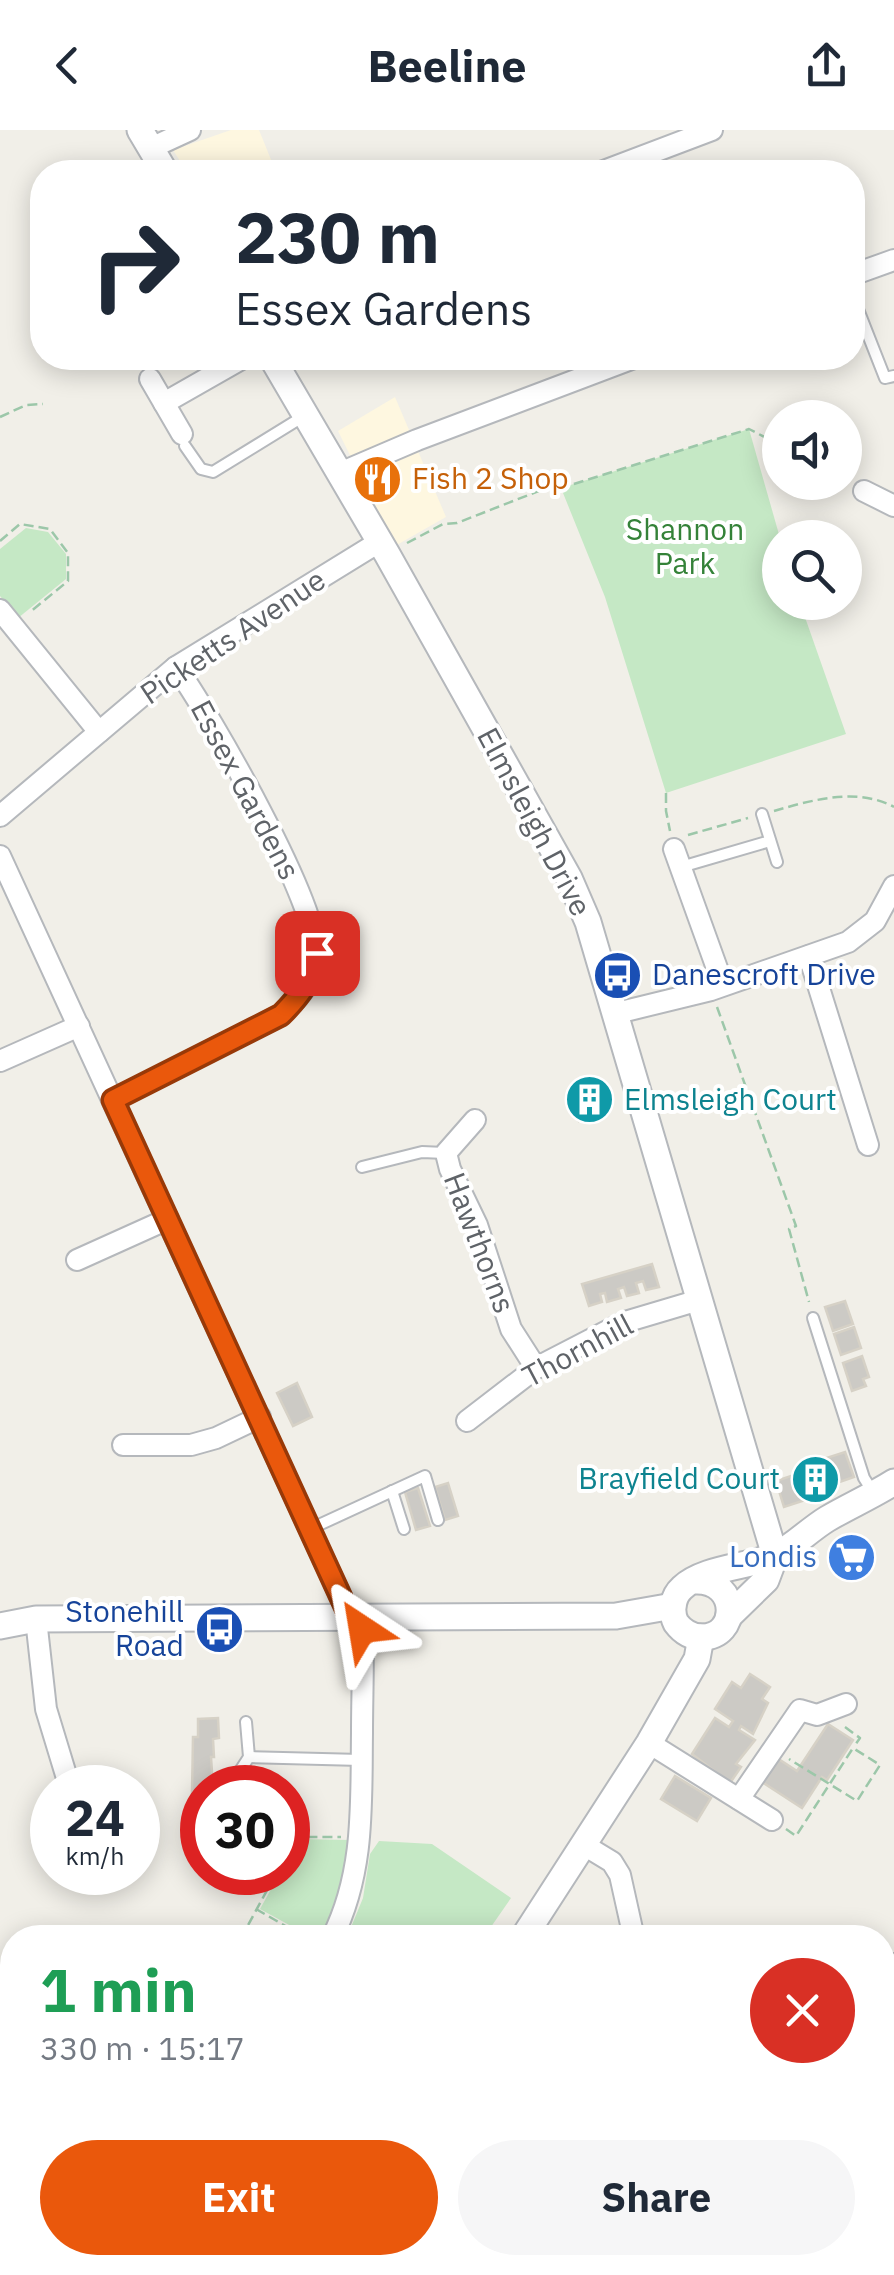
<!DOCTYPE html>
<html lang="en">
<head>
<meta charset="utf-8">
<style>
  body { margin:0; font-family:"IBM Plex Sans",sans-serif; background:#f6f6f7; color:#1f2937; height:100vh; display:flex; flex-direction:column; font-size:38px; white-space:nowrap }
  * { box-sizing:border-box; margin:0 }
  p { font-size:32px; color:#747a83 }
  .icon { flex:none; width:55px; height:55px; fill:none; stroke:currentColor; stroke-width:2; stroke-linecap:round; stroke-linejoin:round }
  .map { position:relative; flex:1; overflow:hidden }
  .drawer { position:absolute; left:0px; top:1795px; width:895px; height:350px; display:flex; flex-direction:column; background:#fff; border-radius:40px 40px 0 0; box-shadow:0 5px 25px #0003 }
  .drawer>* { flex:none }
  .hud { position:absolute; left:30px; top:30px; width:835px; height:210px; border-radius:40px; box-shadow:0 5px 25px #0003; background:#fff; color:#1f2937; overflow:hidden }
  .tools { position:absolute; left:762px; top:270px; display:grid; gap:20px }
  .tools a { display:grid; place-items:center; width:100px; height:100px; border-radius:50%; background:#fff; box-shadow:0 5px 25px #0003; font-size:50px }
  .speed { position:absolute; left:30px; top:1635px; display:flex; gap:20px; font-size:50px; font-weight:700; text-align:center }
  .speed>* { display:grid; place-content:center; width:130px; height:130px; border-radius:50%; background:#fff; box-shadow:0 5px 25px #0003; line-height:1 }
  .speed small { font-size:25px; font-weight:400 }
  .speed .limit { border:15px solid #d22; background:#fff; color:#111 }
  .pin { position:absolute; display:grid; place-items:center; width:85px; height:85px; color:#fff; margin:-42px; border-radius:20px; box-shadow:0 5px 15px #0006 }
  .me { position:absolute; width:110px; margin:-55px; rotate:327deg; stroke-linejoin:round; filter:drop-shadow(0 0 8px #0008) }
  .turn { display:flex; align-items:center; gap:35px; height:210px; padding:0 40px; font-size:45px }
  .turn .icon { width:130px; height:130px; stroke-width:2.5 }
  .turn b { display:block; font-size:70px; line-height:85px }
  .round { display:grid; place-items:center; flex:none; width:105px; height:105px; border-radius:52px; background:#f6f6f7 }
  .head { display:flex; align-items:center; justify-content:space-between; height:170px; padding:0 40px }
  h1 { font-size:60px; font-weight:800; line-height:75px; color:#1e9e55 }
  .primary-button { display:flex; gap:20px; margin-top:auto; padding:20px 40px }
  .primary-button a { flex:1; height:115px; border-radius:60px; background:#ea580c; color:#fff; font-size:40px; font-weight:800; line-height:115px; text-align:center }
  .primary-button a+a { background:#f6f6f7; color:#1f2937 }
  header { display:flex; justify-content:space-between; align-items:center; height:130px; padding:0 40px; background:#fff; font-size:45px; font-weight:800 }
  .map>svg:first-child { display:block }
  .commercial { fill:#fef7e0 }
  .green { fill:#c5e8c5 }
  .building { fill:#cccac5; stroke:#d6d1c6; stroke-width:2.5 }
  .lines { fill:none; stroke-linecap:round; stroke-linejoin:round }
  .service-casing { stroke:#b5b8bc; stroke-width:14 }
  .minor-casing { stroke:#b5b8bc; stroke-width:24 }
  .tertiary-casing { stroke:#b5b8bc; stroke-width:29 }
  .path { stroke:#9cc7a9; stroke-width:2.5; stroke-dasharray:10 5; stroke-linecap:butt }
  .service { stroke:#fff; stroke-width:10 }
  .minor { stroke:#fff; stroke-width:20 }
  .tertiary { stroke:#fff; stroke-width:25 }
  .route-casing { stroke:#983908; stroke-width:25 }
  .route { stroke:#ea580c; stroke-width:18 }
  .labels { text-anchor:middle; stroke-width:8; stroke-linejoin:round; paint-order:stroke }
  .food-label { font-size:30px; fill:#c56008; stroke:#fff; text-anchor:start }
  .park-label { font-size:30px; fill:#348238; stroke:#fff }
  .street-label { font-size:30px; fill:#5f6368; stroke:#fff }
  .transit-label { font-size:30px; fill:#164399; stroke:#fff; text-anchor:start }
  .culture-label { font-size:30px; fill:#0d838f; stroke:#fff; text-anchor:start }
  .shop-label { font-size:30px; fill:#366cbe; stroke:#fff; text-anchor:end }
</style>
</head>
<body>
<header><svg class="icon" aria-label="back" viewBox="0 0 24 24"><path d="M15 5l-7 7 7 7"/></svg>Beeline<svg class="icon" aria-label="share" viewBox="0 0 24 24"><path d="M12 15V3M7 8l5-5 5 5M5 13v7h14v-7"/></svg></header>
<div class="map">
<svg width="894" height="2145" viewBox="0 0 894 2145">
  <rect width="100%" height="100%" fill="#f1efe8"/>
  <!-- commercial -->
  <g class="commercial">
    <path d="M231,0H259L276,42H187L173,20Z"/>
    <path d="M395,267L446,387L395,416L338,301Z"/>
  </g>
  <!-- green -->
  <g class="green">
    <path d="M749,299L780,408V472L800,473L846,604L666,663L605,467L561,358Z"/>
    <path d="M26,398L48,402L66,424V449L18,488L0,466V419Z"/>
    <path d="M299,1709L352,1710L343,1754L321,1807H311L260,1779L280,1743L288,1742V1730Z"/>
    <path d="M379,1711L432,1714L511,1768L484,1807H347L363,1768L370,1724Z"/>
  </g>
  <!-- building -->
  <g class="building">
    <path d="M600,949L608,983L579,991L570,957Z"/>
    <path d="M652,1134L659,1157L646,1160L643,1151L636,1153L639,1163L627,1166L624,1157L618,1159L621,1168L607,1172L605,1163L600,1164L602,1172L589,1176L582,1154Z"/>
    <path d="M845,1171L853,1194L833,1201L825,1177Z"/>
    <path d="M854,1197L861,1218L841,1225L834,1204Z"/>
    <path d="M862,1226L869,1247L863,1249L866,1256L852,1261L843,1233Z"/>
    <path d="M297,1253L312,1287L293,1296L277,1263Z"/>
    <path d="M845,1322L854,1347L825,1357L827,1363L784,1377L776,1351L815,1338L814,1332Z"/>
    <path d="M448,1353L458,1386L445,1390L435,1357Z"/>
    <path d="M418,1358L430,1396L416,1400L405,1362Z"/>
    <path d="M750,1544L770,1557L762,1569L768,1573L753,1604L741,1596L739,1600L755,1610L736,1634L741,1637L730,1653L692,1624L715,1588L729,1597L733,1591L715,1579L732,1552L741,1558Z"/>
    <path d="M218,1588L219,1608L213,1609L214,1627H211L213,1658H202V1682H197L196,1663H192L193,1607H198V1589Z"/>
    <path d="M828,1594L853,1610L827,1650L822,1647L802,1678L762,1652L777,1628L797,1641Z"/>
    <path d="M675,1646L711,1668L697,1691L661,1669Z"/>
  </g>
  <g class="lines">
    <defs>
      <g id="service">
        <path d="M852,164L885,248L894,246"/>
        <path d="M185,316L201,339L213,342L304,286"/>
        <path d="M762,684L777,732"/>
        <path d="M681,737L770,711"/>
        <path d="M362,1037L422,1022L445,1023"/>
        <path d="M813,1188L864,1348L873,1362"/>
        <path d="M392,1361L404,1399"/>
        <path d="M310,1399L425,1346L438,1390"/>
        <path d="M249,1627L361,1630"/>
        <path d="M232,1653L249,1627L246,1592"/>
      </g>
      <g id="minor">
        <path d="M151,18L190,0"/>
        <path d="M601,42L712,0"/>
        <path d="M852,145L894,130"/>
        <path d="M150,249L182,304"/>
        <path d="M164,273L243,228"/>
        <path d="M340,343L417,310L634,228"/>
        <path d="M864,361L894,376"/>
        <path d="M0,480L99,602"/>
        <path d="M0,686L176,537L379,412"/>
        <path d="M674,719L723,855"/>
        <path d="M0,726L350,1487"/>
        <path d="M809,826L868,1015"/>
        <path d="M617,883L711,860L848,812L875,791L894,756"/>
        <path d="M0,931L79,896"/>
        <path d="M113,970L281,885C298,868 314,852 316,827C321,777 209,583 176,537"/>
        <path d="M475,990L446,1023L450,1039L477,1095L511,1199L536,1238"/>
        <path d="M77,1130L168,1089"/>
        <path d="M467,1291L536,1238L625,1192L699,1170"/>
        <path d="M123,1315H191L216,1308L260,1287"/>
        <path d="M36,1489L46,1579L70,1658"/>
        <path d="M649,1613L772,1690"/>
        <path d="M739,1669L800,1580L817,1585L846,1574"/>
        <path d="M584,1715L612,1732L620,1745L634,1808"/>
        <path d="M332,1808C365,1742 361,1674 362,1603C362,1564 364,1525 362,1487"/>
        <path d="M882,1839L894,1834"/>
        <path d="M0,1897L12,1918"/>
        <path d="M0,2056L12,2049"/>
        <path d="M882,2070L894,2065"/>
        <path d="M839,2132L844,2145"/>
      </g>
      <g id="tertiary">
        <path d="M140,0L165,42"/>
        <path d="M272,228L387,424L569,748L588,792L775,1426"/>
        <path d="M697,1451C739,1451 739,1507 702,1507C691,1507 682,1501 676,1493C670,1481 673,1466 682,1458C704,1437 751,1437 776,1425C794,1416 809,1400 827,1389C849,1376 872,1366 894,1352"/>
        <path d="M729,1486L766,1450L775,1426"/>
        <path d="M0,1496L36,1489L616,1486L673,1476"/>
        <path d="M523,1808L649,1613L697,1529L701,1507"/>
        <path d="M301,2145L309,2132"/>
      </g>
    </defs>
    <!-- service casing -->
    <use href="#service" class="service-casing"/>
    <!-- minor casing -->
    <use href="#minor" class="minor-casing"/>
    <!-- tertiary casing -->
    <use href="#tertiary" class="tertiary-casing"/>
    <!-- path -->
    <g class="path">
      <path d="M0,287L26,275L43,274"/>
      <path d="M0,411L20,394L50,399L68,423V451L30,482"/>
      <path d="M407,413L443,394L457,393L554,355L561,358L749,299L780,315"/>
      <path d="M666,663V681L670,701"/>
      <path d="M774,681C812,670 857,657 894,677"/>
      <path d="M688,705L748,688"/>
      <path d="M717,877L796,1096L789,1099L809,1172"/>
      <path d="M845,1597L860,1608L855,1615"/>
      <path d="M786,1699L796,1706L853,1618L880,1635L857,1671L789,1629"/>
      <path d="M288,1725L298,1707H341"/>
      <path d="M256,1779L306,1808"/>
      <path d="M241,1808L277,1742"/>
      <path d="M2,2145L23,2132"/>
      <path d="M689,2145L690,2132"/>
    </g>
    <!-- service -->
    <use href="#service" class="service"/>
    <!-- minor -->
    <use href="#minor" class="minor"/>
    <!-- tertiary -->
    <use href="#tertiary" class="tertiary"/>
  </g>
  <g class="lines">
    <defs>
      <path id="route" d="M317,823C312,850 300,866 281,885L113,970L350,1487H362V1499"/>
    </defs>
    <!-- route casing -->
    <use href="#route" class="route-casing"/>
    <!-- route -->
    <use href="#route" class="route"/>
  </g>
  <!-- icons -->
  <defs>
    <symbol id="restaurant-disc" viewBox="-11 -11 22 22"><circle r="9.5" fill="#e8710a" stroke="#fff"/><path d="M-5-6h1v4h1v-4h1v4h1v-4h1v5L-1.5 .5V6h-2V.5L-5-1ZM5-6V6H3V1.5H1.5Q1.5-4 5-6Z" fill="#fff"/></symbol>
    <symbol id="bus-disc" viewBox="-11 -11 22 22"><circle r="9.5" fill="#1a4fb4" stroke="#fff"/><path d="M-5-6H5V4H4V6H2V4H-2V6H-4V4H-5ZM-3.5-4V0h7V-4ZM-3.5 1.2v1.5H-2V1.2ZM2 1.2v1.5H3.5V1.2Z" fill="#fff"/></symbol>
    <symbol id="building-disc" viewBox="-11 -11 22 22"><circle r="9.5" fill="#0f9aa8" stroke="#fff"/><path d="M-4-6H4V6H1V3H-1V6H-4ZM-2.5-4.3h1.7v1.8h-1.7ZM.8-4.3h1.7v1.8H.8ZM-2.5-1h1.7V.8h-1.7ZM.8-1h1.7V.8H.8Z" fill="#fff"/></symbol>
    <symbol id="supermarket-disc" viewBox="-11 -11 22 22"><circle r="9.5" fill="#3f7fe0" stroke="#fff"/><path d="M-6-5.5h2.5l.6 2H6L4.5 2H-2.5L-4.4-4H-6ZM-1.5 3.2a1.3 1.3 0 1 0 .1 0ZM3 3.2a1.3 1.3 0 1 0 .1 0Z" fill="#fff"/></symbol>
  </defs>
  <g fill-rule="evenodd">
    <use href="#restaurant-disc" x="350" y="322" width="55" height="55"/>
    <use href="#bus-disc" x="590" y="818" width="55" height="55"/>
    <use href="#building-disc" x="562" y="942" width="55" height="55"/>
    <use href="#building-disc" x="788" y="1322" width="55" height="55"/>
    <use href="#supermarket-disc" x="824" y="1400" width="55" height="55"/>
    <use href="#bus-disc" x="192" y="1472" width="55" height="55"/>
  </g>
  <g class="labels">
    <!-- food labels -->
    <g class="food-label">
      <text x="412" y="359">Fish 2 Shop</text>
    </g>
    <!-- park labels -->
    <g class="park-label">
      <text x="685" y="410">Shannon<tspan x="685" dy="34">Park</tspan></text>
    </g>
    <!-- street labels -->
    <g class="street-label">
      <text transform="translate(233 507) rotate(-34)" y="10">Picketts Avenue</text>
      <text transform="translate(245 660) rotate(62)" y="10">Essex Gardens</text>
      <text transform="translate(534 692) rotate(62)" y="10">Elmsleigh Drive</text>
      <text transform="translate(479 1113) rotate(69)" y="10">Hawthorns</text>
      <text transform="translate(578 1221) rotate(-28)" y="10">Thornhill</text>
    </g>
    <!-- transit labels -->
    <g class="transit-label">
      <text x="652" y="855">Danescroft Drive</text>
      <text x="184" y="1492" text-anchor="end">Stonehill<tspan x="184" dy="34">Road</tspan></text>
    </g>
    <!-- culture labels -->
    <g class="culture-label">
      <text x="624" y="980">Elmsleigh Court</text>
      <text x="780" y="1359" text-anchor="end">Brayfield Court</text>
    </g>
    <!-- shop labels -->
    <g class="shop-label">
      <text x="817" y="1437">Londis</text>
    </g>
  </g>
</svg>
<div class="tools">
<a><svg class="icon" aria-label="sound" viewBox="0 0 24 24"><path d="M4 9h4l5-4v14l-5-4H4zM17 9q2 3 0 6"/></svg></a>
<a><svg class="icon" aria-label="search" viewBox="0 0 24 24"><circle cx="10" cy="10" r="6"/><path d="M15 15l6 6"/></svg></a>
</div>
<div class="speed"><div>24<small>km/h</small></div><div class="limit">30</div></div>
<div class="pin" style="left:317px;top:823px;background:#d93025"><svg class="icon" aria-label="arrive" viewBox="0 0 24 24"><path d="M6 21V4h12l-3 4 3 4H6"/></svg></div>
<svg class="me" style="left:362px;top:1499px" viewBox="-20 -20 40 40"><path d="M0-17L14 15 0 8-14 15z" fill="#ea580c" stroke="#fff" stroke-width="4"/></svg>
<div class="hud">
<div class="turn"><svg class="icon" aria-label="right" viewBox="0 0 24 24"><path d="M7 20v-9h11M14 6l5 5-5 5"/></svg><div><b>230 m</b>Essex Gardens</div></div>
</div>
<section class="drawer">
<div class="head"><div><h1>1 min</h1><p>330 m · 15:17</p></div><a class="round" style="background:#d93025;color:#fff"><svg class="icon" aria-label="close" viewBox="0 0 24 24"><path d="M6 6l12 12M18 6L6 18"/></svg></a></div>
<div class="primary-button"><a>Exit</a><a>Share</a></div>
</section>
</div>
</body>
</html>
